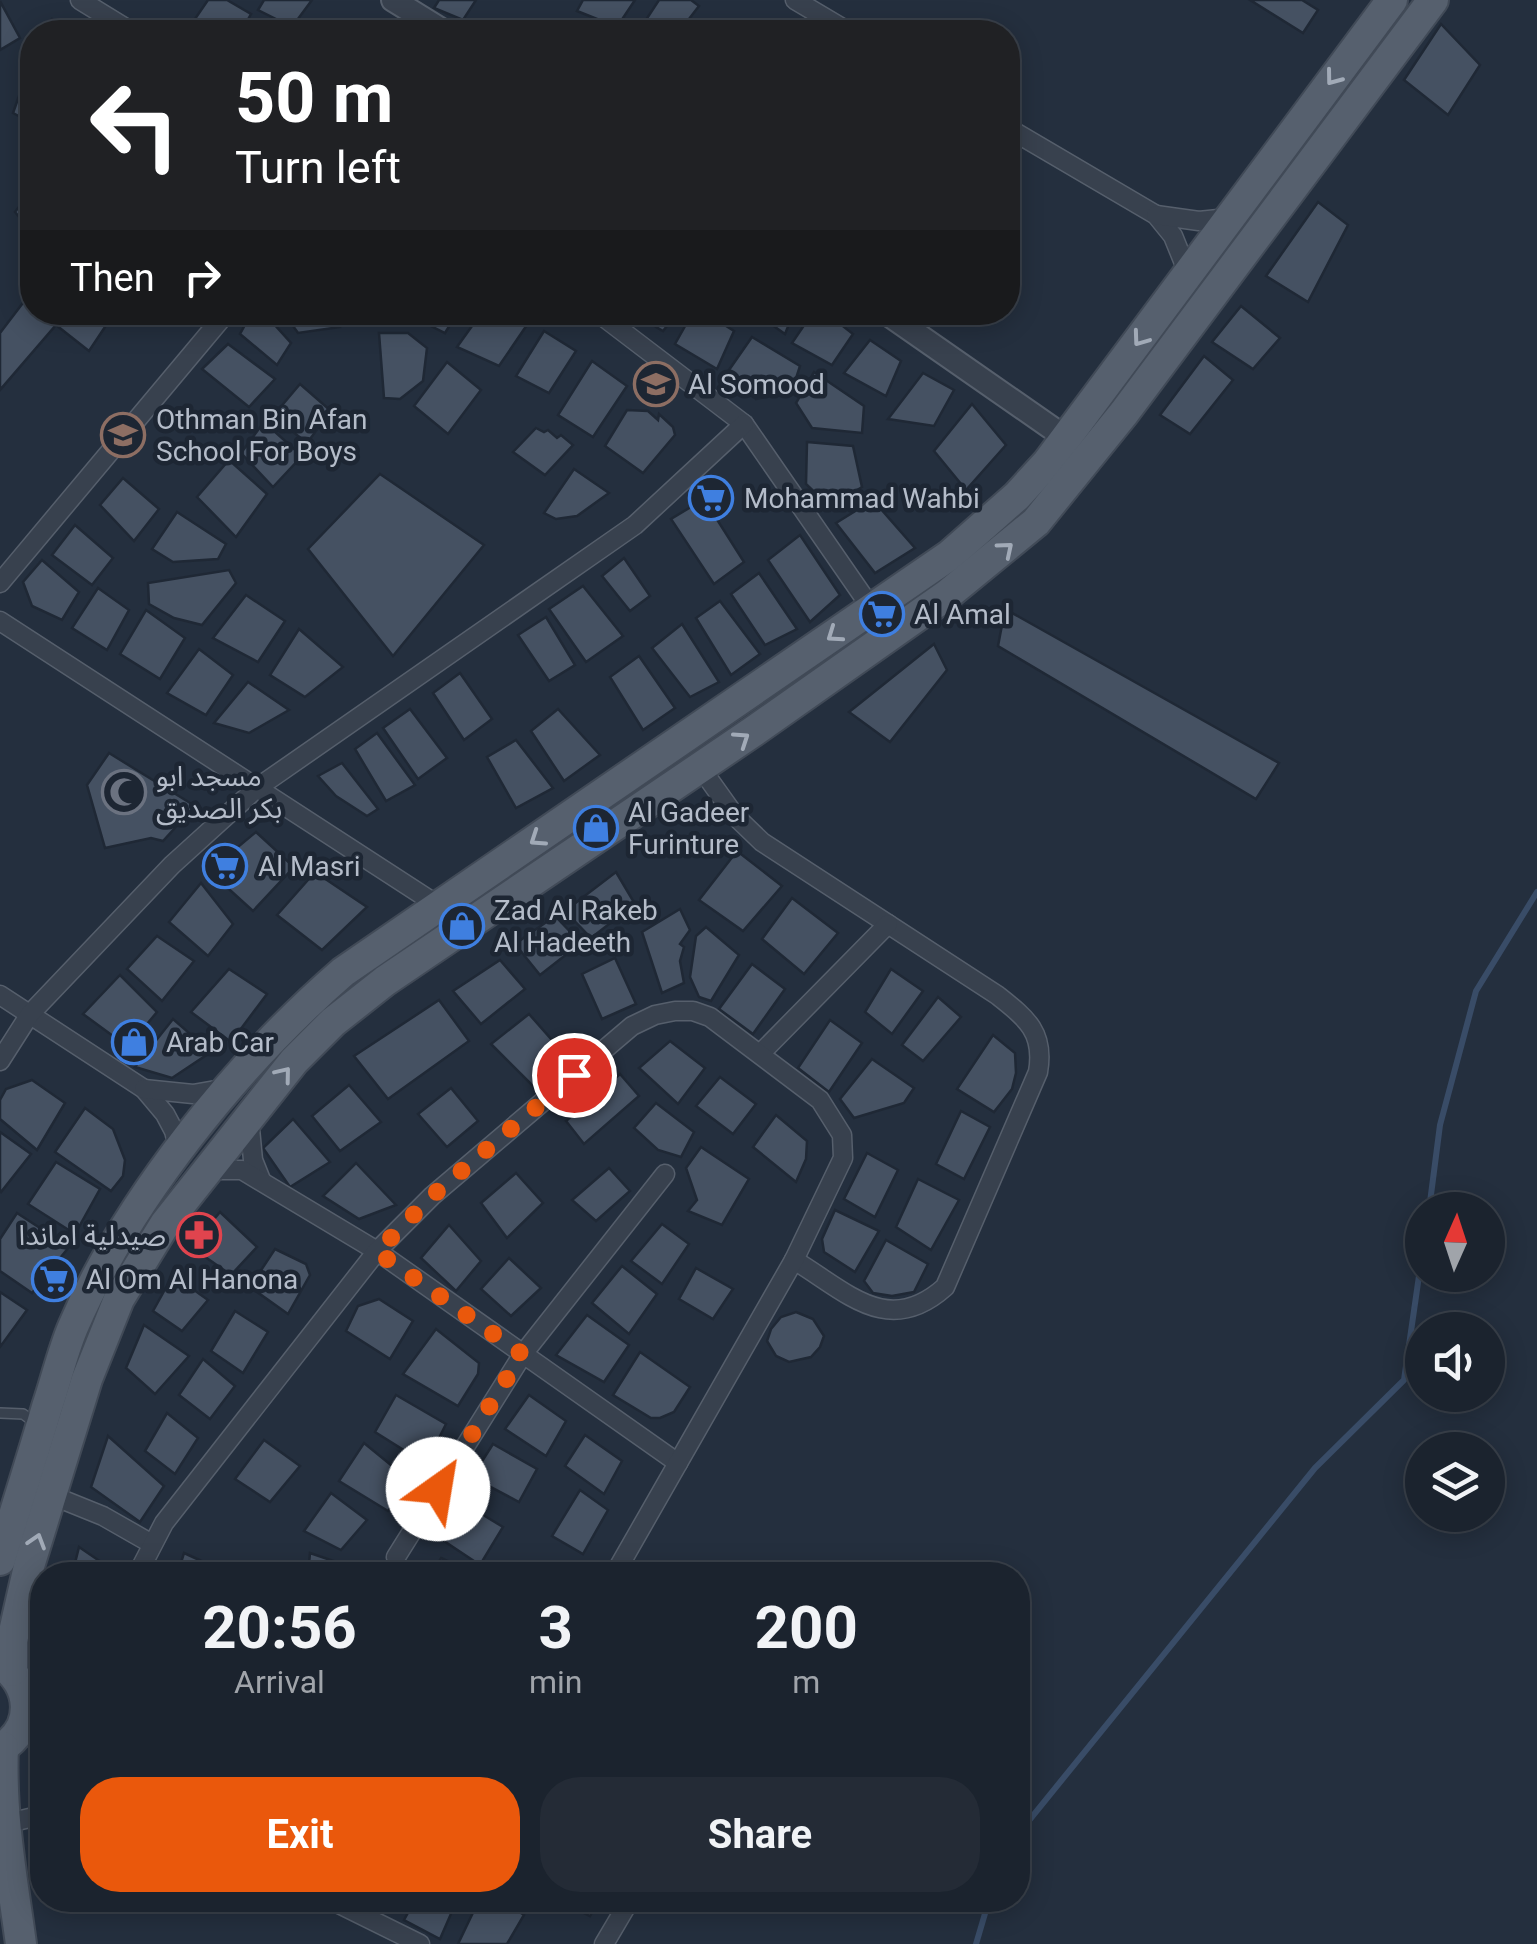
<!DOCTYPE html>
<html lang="en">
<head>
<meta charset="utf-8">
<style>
  body { margin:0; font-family:Roboto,"Noto Sans Arabic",sans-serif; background:#242b36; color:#f1f3f6; height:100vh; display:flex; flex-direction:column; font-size:38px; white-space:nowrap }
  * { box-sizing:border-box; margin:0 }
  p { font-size:32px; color:#a0a4aa }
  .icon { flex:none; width:55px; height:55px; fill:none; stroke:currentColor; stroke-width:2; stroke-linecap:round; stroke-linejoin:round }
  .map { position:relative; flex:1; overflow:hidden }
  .details { position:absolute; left:30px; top:1562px; width:1000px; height:350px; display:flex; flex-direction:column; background:#1b232e; border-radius:40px; box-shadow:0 5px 25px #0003,0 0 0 2px #39404a }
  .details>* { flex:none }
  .hud { position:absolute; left:20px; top:20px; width:1000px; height:305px; border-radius:40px; box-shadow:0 5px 25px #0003,0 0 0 2px #39404a; background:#202124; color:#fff; overflow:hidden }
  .needle { width:65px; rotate:3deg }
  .controls { position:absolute; left:1405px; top:1192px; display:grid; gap:20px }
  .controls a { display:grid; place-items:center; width:100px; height:100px; border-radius:50%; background:#1b232e; box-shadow:0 5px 25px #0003,0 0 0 2px #39404a; font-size:50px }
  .pin { position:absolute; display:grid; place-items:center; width:85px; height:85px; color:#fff; margin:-42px; border:5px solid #fff; border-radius:50%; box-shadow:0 2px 10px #0007 }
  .me { position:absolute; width:110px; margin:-55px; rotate:32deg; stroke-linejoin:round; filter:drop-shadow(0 0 8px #0008) }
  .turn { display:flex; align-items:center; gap:35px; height:210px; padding:0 50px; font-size:45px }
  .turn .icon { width:130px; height:130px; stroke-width:2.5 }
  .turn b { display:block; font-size:70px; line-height:85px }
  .then { display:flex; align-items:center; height:95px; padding:0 50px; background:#0003; gap:20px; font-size:38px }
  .eta { display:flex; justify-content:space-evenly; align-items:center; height:170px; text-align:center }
  .eta b { font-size:60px; font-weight:700; line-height:70px }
  .primary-button { display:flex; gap:20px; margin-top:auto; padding:20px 50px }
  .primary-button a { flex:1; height:115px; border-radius:40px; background:#ea580c; color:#fff; font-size:40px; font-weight:700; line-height:115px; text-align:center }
  .primary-button a+a { background:#242b36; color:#f1f3f6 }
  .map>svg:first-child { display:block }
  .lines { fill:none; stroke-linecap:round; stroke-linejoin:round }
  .stream { stroke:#394c67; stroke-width:6 }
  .building { fill:#455162; stroke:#1f2835; stroke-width:2.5 }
  .service-casing { stroke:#565f6c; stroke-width:12 }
  .minor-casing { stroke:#565f6c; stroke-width:21 }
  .tertiary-casing { stroke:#565f6c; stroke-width:26 }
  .primary-casing { stroke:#414a57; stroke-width:34 }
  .service { stroke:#38414e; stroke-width:9 }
  .minor { stroke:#38414e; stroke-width:18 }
  .tertiary { stroke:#38414e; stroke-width:22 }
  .primary { stroke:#56606e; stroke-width:30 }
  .oneway { stroke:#a1aab7 }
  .route { stroke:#ea580c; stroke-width:18; stroke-dasharray:0 32.4 }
  .labels { text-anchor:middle; stroke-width:9; stroke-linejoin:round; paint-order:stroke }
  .poi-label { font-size:28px; fill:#b4bcc9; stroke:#1d2633; text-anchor:start }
</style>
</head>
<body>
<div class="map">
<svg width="1537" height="1944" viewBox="0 0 1537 1944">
  <rect width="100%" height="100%" fill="#242f3e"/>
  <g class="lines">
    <!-- stream -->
    <g class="stream">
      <path d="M1429,1210L1440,1125L1476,991L1537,892"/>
      <path d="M1018,1834L1315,1468L1404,1380L1422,1255"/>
      <path d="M976,1944L989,1900"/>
    </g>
  </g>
  <!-- building -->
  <g class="building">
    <path d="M208,0H227L251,14L241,32H186Z"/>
    <path d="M264,0H312L292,27L258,10Z"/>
    <path d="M439,0H476L463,20L434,8Z"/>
    <path d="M583,0H635L617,27L577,11Z"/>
    <path d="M659,0H691L699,6L679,32H638Z"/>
    <path d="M1250,0H1302L1318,10L1303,33Z"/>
    <path d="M0,1L20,38L0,50Z"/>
    <path d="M52,19L71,32H40Z"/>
    <path d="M369,22L386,32H363Z"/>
    <path d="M1441,24L1480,65L1448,115L1404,80Z"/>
    <path d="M25,79L32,84V123L13,113Z"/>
    <path d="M32,190V232L15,212Z"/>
    <path d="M1318,202L1348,225L1308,302L1266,276Z"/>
    <path d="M32,291V312H90L107,324L89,351L56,325L0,390V333Z"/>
    <path d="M1241,306L1280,338L1253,369L1212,342Z"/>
    <path d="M252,312H263L291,343L277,365L240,334Z"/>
    <path d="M283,312H338L340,327L298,333Z"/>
    <path d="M418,312H458L445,333L415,318Z"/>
    <path d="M482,312H515L529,322L499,366L457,347Z"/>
    <path d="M631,312H678L663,331Z"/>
    <path d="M693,312H704L734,331L717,369L675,344Z"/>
    <path d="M754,312H794L785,334Z"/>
    <path d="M813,312H825L853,334L832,365L792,343Z"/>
    <path d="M544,331L576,351L549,393L516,376Z"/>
    <path d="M379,333H408L427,348L423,381L400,399L384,398Z"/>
    <path d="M752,337L800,366L792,391L756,399L729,370Z"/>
    <path d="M870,340L901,361L886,396L844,373Z"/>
    <path d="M228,344L275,379L249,407L202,369Z"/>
    <path d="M1204,356L1233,380L1190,434L1160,415Z"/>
    <path d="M592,361L627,386L593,437L558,415Z"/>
    <path d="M447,362L481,390L448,434L414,406Z"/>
    <path d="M814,372L864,406L862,433L812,428L796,403Z"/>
    <path d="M923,373L954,390L934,426L888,419Z"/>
    <path d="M300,384L331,411L307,443L273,416Z"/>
    <path d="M972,404L1006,445L966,490L934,451Z"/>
    <path d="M627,410L648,411L658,420L659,414L673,427L675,435L643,473L605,446Z"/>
    <path d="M264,422L302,456L273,487L241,453Z"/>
    <path d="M536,428L544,432L548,430L557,438L561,435L573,445L545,475L513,452Z"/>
    <path d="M807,442L853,446L862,487L830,507L806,484Z"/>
    <path d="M229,460L267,494L236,537L197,497Z"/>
    <path d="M574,469L609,493L577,516L556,519L544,513Z"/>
    <path d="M380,474L484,545L393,656L308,549Z"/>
    <path d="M123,478L159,509L134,541L100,505Z"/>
    <path d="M704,499L744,562L714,584L671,519Z"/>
    <path d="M873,500L915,548L875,573L836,523Z"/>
    <path d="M177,512L226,544L218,559L173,562L152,549Z"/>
    <path d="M75,525L113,558L92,585L52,555Z"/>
    <path d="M800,535L840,595L810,622L768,560Z"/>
    <path d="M624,558L650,596L630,611L602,576Z"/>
    <path d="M42,560L79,592L62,620L32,606L23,582Z"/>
    <path d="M229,570L236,583L202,625L174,618L149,604L148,583Z"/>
    <path d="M759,573L797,629L765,645L731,594Z"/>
    <path d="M583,586L623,636L586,662L549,609Z"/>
    <path d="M98,588L129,610L107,650L72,628Z"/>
    <path d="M246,595L285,621L258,662L213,638Z"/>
    <path d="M720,601L760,654L731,675L696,618Z"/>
    <path d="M1005,609L1279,763L1256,799L998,646Z"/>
    <path d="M146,610L185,638L160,679L120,654Z"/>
    <path d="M546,617L575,665L549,681L518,635Z"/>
    <path d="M682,624L719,682L690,697L652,648Z"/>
    <path d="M299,629L343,667L305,697L270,675Z"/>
    <path d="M934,644L947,670L890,742L849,712Z"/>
    <path d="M199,649L233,675L206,715L167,693Z"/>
    <path d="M639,656L675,708L643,730L610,677Z"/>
    <path d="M460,673L492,719L464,740L433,693Z"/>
    <path d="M248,682L289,710L249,733L214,723Z"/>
    <path d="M410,709L447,758L418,779L383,728Z"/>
    <path d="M558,709L600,755L564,781L531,731Z"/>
    <path d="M377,733L415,785L386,801L355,749Z"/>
    <path d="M516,740L553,788L516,808L487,757Z"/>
    <path d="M109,753L195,806L163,841L151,838L105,848L87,785Z"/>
    <path d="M342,763L378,809L367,816L336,796L318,776Z"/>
    <path d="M256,832L294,867L253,911L209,871Z"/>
    <path d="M737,851L782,886L743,931L699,900Z"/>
    <path d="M315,872L367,907L322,950L277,915Z"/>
    <path d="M616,872L635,904L591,938L565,911Z"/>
    <path d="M201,883L233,924L208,956L169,922Z"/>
    <path d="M792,898L838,933L804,974L762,939Z"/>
    <path d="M680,909L690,930L680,944L684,947L680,961L684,983L662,993L642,932Z"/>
    <path d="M555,916L581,943L540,975L515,944Z"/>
    <path d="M706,927L739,955L711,1001L699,997L690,977L696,936Z"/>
    <path d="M157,936L194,961L162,1001L127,969Z"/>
    <path d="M615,958L636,1004L602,1019L582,974Z"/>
    <path d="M500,960L525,989L481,1024L453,991Z"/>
    <path d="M752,964L785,989L753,1034L719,1009Z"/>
    <path d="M229,969L267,994L231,1042L191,1012Z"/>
    <path d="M891,969L923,991L892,1034L865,1012Z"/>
    <path d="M120,975L157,1012L128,1047L83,1014Z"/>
    <path d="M938,997L961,1017L923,1061L902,1045Z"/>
    <path d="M439,1000L469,1041L388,1099L354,1056Z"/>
    <path d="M529,1014L566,1056L534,1087L491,1044Z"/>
    <path d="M173,1019L211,1052L172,1078L135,1067Z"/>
    <path d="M830,1020L862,1043L829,1092L798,1068Z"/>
    <path d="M993,1035L1015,1053L1016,1073L1012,1089L994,1112L957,1089Z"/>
    <path d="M670,1041L705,1068L678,1104L639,1068Z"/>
    <path d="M872,1059L914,1088L904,1103L854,1118L840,1099Z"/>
    <path d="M620,1074L639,1096L584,1144L566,1121Z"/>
    <path d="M720,1077L756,1104L733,1134L696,1106Z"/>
    <path d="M32,1080L65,1103L37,1150L0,1119V1100L6,1089Z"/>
    <path d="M349,1085L381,1122L340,1151L312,1116Z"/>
    <path d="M451,1088L478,1121L447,1147L418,1114Z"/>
    <path d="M656,1103L694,1132L681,1157L658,1150L634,1128Z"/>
    <path d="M85,1108L113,1129L125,1160L123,1176L111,1191L55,1152Z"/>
    <path d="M961,1111L990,1127L964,1179L936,1164Z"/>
    <path d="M776,1115L807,1141L806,1159L796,1182L753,1147Z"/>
    <path d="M293,1119L330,1162L290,1187L263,1148Z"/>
    <path d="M0,1132L31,1154L1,1192L0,1191Z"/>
    <path d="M701,1147L749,1179L722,1225L688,1211L697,1200L686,1168Z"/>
    <path d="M867,1153L898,1170L875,1217L844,1199Z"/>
    <path d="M56,1162L100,1189L75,1234L28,1204Z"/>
    <path d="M356,1163L396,1205L359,1219L323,1196Z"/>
    <path d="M609,1168L630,1191L596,1221L572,1200Z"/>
    <path d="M516,1173L543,1203L507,1238L481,1203Z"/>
    <path d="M918,1179L959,1200L931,1250L896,1227Z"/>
    <path d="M835,1210L879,1231L855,1272L824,1252L822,1239Z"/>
    <path d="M220,1212L257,1247L231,1275L191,1247Z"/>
    <path d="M17,1213L69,1247L32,1293L0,1271V1239Z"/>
    <path d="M662,1224L689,1244L662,1284L631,1261Z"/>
    <path d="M449,1225L481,1261L456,1291L421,1258Z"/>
    <path d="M886,1240L928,1264L914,1292L892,1296L873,1293L864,1281Z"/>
    <path d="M275,1249L306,1264L310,1275L288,1314L250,1287Z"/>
    <path d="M509,1258L541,1288L511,1316L481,1289Z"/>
    <path d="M622,1266L657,1294L629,1334L592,1303Z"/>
    <path d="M696,1268L733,1289L713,1319L679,1299Z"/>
    <path d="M173,1275L208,1300L182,1331L153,1311Z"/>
    <path d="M0,1292L27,1310L0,1347Z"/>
    <path d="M379,1299L413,1321L390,1359L346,1331L358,1306Z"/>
    <path d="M235,1311L268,1332L243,1373L211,1351Z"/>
    <path d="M796,1312L813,1319L824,1336L820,1347L811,1357L789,1362L776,1356L767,1341L771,1329L781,1317Z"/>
    <path d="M587,1315L629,1345L604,1382L556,1355Z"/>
    <path d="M144,1325L189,1356L155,1394L126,1368Z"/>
    <path d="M436,1329L479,1363L478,1374L458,1406L403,1374Z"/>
    <path d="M640,1352L690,1387L674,1412L660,1418H651L613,1395Z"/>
    <path d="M203,1359L235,1386L210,1419L179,1395Z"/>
    <path d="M396,1395L446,1424L426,1464L375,1432Z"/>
    <path d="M529,1395L566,1421L546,1456L505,1429Z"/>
    <path d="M167,1413L198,1438L175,1474L145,1451Z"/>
    <path d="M585,1435L622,1461L604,1494L565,1466Z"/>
    <path d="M108,1436L164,1486L140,1522L91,1487Z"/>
    <path d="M264,1440L300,1466L270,1502L235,1479Z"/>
    <path d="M364,1443L413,1483L388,1511L339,1481Z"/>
    <path d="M493,1444L537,1469L519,1502L472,1477Z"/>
    <path d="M580,1490L608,1510L583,1554L552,1536Z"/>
    <path d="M331,1493L367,1520L341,1550L304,1531Z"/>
    <path d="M452,1496L503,1527L480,1565L432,1533Z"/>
    <path d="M79,1547L101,1562L97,1575H72Z"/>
    <path d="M184,1553L217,1568L215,1575H177Z"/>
    <path d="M310,1553L357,1569L356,1575H308Z"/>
    <path d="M441,1558L475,1574L431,1575Z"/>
    <path d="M415,1900H457L440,1939L404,1920Z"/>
    <path d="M479,1900H501L524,1915L507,1944H458Z"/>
    <path d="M558,1900H599L590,1916Z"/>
  </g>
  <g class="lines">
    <defs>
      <path id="service" d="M0,1413L23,1414L34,1422"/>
      <g id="minor">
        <path d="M80,0L132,32"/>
        <path d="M795,0L849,32"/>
        <path d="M1008,128L1156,215L1173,236L1188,273"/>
        <path d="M1156,215L1199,221L1228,218"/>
        <path d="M597,312L744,424L872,609"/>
        <path d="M0,583L227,312"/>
        <path d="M0,621L439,906L460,930"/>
        <path d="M700,767L735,816L762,842L997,995C1026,1018 1045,1032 1038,1072L945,1287C888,1338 847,1292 794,1260"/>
        <path d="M0,995L144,1089L165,1114L174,1131L179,1151"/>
        <path d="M760,1054L888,924"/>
        <path d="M0,1061L30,1014L172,865L257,788L635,525L744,424"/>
        <path d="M144,1089L193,1094L227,1088"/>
        <path d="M249,1118L253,1160L261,1180"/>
        <path d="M208,1170H242L377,1251L678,1463"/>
        <path d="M51,1495L103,1516L152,1544"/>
        <path d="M396,1557L523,1354L665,1174"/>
        <path d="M137,1575L164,1523L377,1251L432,1196L632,1026L655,1015L675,1011H693L710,1017L820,1100L842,1135L843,1158L794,1260L614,1575"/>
        <path d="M0,1825L42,1815"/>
        <path d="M331,1900L420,1944"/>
        <path d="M604,1944L630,1900"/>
      </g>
      <g id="tertiary">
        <path d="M393,0L445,32"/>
        <path d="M885,312L1066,438"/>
      </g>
      <g id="primary">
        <path d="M0,1560C16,1509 32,1458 47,1407C56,1381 62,1353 73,1327C127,1200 239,1062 343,972L950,555L1017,496L1048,462L1392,0"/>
        <path d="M0,1663C33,1685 36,1728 0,1749"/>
        <path d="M12,1671V1641L29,1566L87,1379L119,1299L165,1224L294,1061L333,1022L385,981L754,731L947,595L1036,522L1124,413L1433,0"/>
        <path d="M3,1747C0,1814 12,1878 21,1944"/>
      </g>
    </defs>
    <!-- service casing -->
    <use href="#service" class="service-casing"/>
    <!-- minor casing -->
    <use href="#minor" class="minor-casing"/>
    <!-- tertiary casing -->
    <use href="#tertiary" class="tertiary-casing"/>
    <!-- primary casing -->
    <use href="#primary" class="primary-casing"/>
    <!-- service -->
    <use href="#service" class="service"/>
    <!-- minor -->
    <use href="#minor" class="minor"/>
    <!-- tertiary -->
    <use href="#tertiary" class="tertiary"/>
    <!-- primary -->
    <use href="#primary" class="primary"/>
  </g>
  <!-- one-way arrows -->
  <defs><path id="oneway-chevron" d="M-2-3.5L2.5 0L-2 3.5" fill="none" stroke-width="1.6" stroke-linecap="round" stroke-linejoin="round" transform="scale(2.5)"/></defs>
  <g class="oneway">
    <use href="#oneway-chevron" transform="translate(1333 78) rotate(127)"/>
    <use href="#oneway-chevron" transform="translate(1140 339) rotate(126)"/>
    <use href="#oneway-chevron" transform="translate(1006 549) rotate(-40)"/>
    <use href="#oneway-chevron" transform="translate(834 635) rotate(145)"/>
    <use href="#oneway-chevron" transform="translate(742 739) rotate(-34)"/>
    <use href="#oneway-chevron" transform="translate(537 839) rotate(146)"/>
    <use href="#oneway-chevron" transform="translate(284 1074) rotate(-51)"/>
    <use href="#oneway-chevron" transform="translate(37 1541) rotate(-73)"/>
  </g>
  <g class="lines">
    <!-- route -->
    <path class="route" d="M438,1489L522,1354L377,1252L432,1196L574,1075"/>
  </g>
  <!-- icons -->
  <defs>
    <symbol id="school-ring" viewBox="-11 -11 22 22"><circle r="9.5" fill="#1d2633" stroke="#8d6e63" stroke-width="1.5"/><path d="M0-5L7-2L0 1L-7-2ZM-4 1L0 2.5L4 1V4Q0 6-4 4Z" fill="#8d6e63"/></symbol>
    <symbol id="supermarket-ring" viewBox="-11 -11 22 22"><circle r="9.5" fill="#1d2633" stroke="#3f7fe0" stroke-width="1.5"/><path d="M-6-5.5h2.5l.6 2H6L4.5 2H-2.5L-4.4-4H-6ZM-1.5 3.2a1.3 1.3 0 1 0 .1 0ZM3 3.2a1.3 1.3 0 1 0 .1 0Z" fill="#3f7fe0"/></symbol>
    <symbol id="mosque-ring" viewBox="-11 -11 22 22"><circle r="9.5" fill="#1d2633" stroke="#6b7280" stroke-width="1.5"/><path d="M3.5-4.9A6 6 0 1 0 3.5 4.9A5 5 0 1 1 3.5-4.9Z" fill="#6b7280"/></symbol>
    <symbol id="shop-ring" viewBox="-11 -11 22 22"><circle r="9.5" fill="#1d2633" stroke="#3f7fe0" stroke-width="1.5"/><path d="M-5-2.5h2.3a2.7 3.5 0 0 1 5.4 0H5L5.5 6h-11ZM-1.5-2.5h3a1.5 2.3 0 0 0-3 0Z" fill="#3f7fe0"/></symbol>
    <symbol id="pharmacy-ring" viewBox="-11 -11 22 22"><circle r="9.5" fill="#1d2633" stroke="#e0444e" stroke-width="1.5"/><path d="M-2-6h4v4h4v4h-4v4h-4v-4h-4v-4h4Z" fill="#e0444e"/></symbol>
  </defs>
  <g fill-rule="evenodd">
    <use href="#school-ring" x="631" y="359" width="50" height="50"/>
    <use href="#school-ring" x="98" y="410" width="50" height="50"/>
    <use href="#supermarket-ring" x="686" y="473" width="50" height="50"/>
    <use href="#supermarket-ring" x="857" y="589" width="50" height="50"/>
    <use href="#mosque-ring" x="99" y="767" width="50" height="50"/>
    <use href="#shop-ring" x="571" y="803" width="50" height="50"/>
    <use href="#supermarket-ring" x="200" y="841" width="50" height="50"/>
    <use href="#shop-ring" x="437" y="901" width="50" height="50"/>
    <use href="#shop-ring" x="109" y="1017" width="50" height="50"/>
    <use href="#pharmacy-ring" x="174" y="1210" width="50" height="50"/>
    <use href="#supermarket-ring" x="29" y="1254" width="50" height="50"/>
  </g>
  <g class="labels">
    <!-- poi labels -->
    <g class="poi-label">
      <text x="688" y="394">Al Somood</text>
      <text x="156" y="429">Othman Bin Afan<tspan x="156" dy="32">School For Boys</tspan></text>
      <text x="744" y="508">Mohammad Wahbi</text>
      <text x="914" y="624">Al Amal</text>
      <text x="156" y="786">مسجد ابو<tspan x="156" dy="32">بكر الصديق</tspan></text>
      <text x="628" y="822">Al Gadeer<tspan x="628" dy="32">Furinture</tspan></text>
      <text x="258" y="876">Al Masri</text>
      <text x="494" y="920">Zad Al Rakeb<tspan x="494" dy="32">Al Hadeeth</tspan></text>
      <text x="166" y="1052">Arab Car</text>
      <text x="166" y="1245" text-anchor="end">صيدلية اماندا</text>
      <text x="86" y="1289">Al Om Al Hanona</text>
    </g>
  </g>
</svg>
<div class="controls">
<a><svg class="needle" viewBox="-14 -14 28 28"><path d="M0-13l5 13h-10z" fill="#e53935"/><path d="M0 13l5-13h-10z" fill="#a0a4aa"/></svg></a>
<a><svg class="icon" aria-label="sound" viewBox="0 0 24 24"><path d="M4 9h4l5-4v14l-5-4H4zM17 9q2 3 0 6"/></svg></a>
<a><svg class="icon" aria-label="layers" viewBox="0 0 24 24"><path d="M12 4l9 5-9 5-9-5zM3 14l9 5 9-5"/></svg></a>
</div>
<div class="pin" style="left:574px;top:1075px;background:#d93025"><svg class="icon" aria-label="arrive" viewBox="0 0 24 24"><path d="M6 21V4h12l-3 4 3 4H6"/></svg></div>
<svg class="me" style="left:438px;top:1489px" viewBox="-20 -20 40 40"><circle r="19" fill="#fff"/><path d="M0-13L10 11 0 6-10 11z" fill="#ea580c"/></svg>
<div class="hud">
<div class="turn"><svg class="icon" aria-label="left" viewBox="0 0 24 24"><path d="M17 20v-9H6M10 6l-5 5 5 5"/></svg><div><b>50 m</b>Turn left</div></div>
<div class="then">Then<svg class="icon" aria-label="right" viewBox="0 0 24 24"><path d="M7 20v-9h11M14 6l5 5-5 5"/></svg></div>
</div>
<section class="details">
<div class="eta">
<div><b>20:56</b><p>Arrival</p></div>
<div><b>3</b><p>min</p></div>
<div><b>200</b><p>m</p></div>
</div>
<div class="primary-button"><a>Exit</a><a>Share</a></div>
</section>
</div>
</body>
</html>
